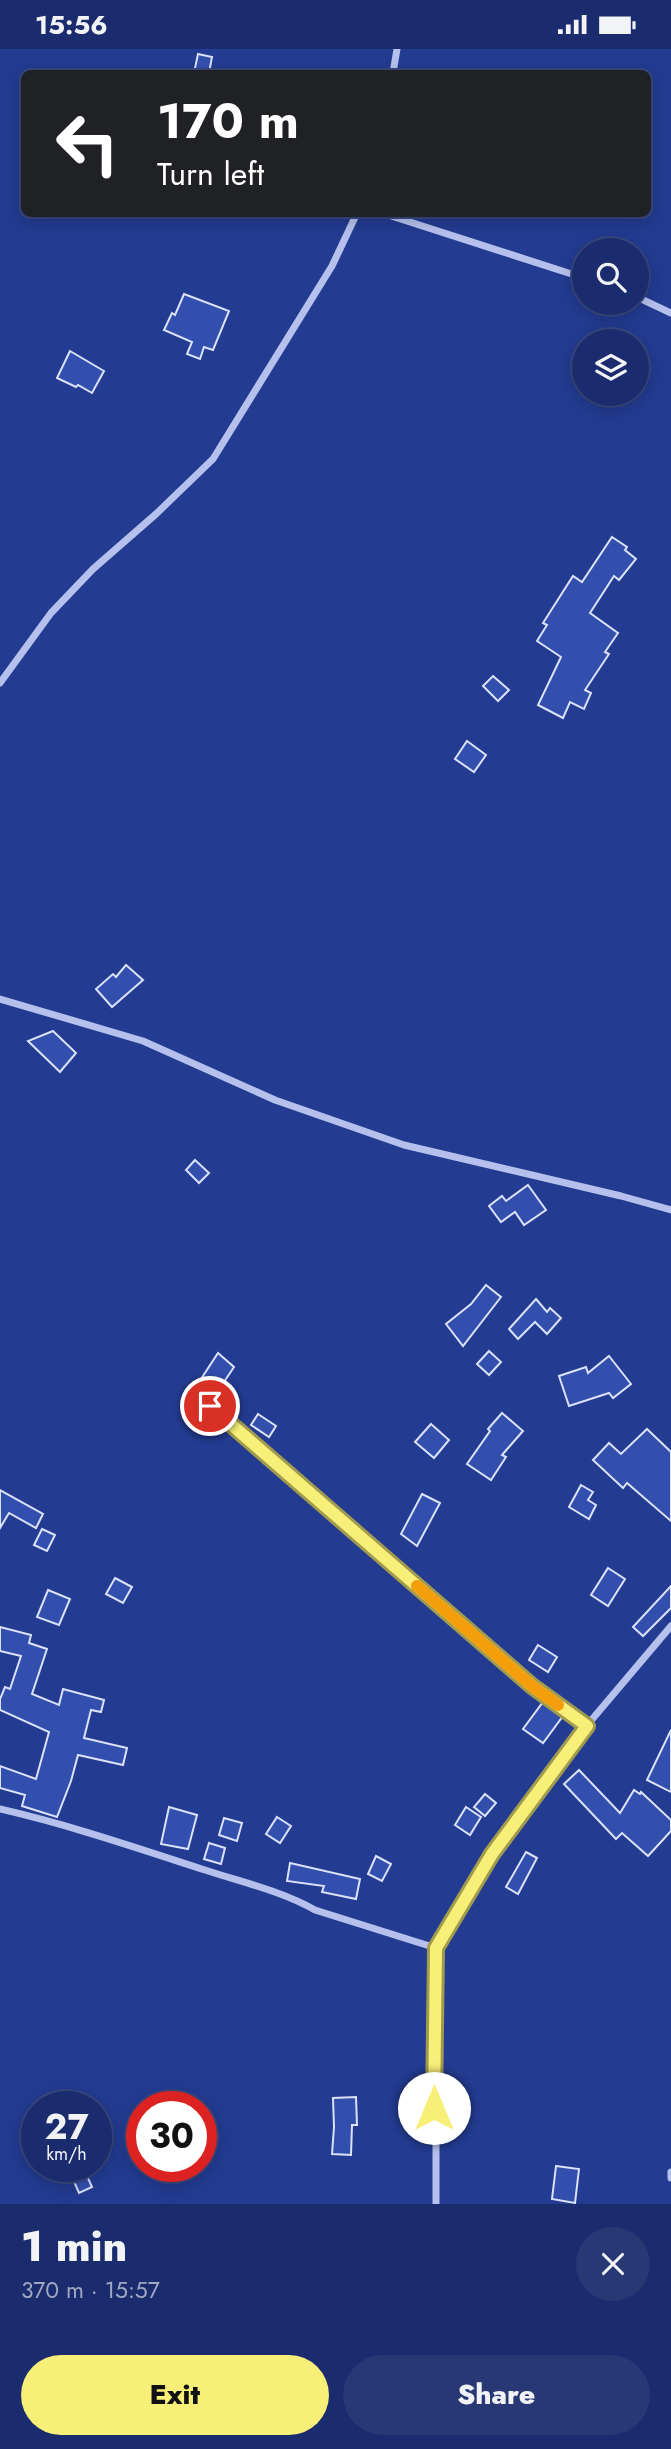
<!DOCTYPE html>
<html lang="en">
<head>
<meta charset="utf-8">
<style>
  body { margin:0; font-family:Jost,sans-serif; background:#273875; color:#f1f3f6; height:100vh; display:flex; flex-direction:column; font-size:26px; white-space:nowrap }
  * { box-sizing:border-box; margin:0 }
  p { font-size:23px; color:#9fa7c2 }
  .icon { flex:none; width:38px; height:38px; fill:none; stroke:currentColor; stroke-width:2; stroke-linecap:round; stroke-linejoin:round }
  .map { position:relative; height:2155px; overflow:hidden }
  .panel { display:flex; flex-direction:column; background:#1a2c6d; flex:1 }
  .panel>* { flex:none }
  .banner { position:absolute; left:21px; top:21px; width:630px; height:147px; border-radius:10px; box-shadow:0 4px 18px #0003,0 0 0 2px #384880; background:#202124; color:#fff; overflow:hidden }
  .fabs { position:absolute; left:572px; top:189px; display:grid; gap:14px }
  .fabs a { display:grid; place-items:center; width:77px; height:77px; border-radius:50%; background:#1a2c6d; box-shadow:0 4px 18px #0003,0 0 0 2px #384880; font-size:35px }
  .speed { position:absolute; left:21px; top:2042px; display:flex; gap:14px; font-size:35px; font-weight:700; text-align:center }
  .speed>* { display:grid; place-content:center; width:91px; height:91px; border-radius:50%; background:#1a2c6d; box-shadow:0 4px 18px #0003,0 0 0 2px #384880; line-height:1 }
  .speed small { font-size:18px; font-weight:400 }
  .speed .limit { border:10px solid #d22; background:#fff; color:#111 }
  .pin { position:absolute; display:grid; place-items:center; width:60px; height:60px; color:#fff; margin:-30px; border:4px solid #fff; border-radius:50%; box-shadow:0 2px 7px #0007 }
  .me { position:absolute; width:77px; margin:-38px; rotate:0deg; stroke-linejoin:round; filter:drop-shadow(0 0 5px #0008) }
  .turn { display:flex; align-items:center; gap:24px; height:147px; padding:0 21px; font-size:32px }
  .turn .icon { width:91px; height:91px; stroke-width:2.5 }
  .turn b { display:block; font-size:49px; line-height:60px }
  .round { display:grid; place-items:center; flex:none; width:74px; height:74px; border-radius:37px; background:#273875 }
  .head { display:flex; align-items:center; justify-content:space-between; height:119px; padding:0 21px }
  h1 { font-size:42px; font-weight:800; line-height:52px }
  .cta { display:flex; gap:14px; margin-top:auto; padding:14px 21px }
  .cta a { flex:1; height:80px; border-radius:42px; background:#f7ef78; color:#111; font-size:28px; font-weight:800; line-height:80px; text-align:center }
  .cta a+a { background:#273875; color:#f1f3f6 }
  .status { display:flex; justify-content:space-between; align-items:center; height:49px; padding:0 35px; background:#1a2c6d; direction:ltr }
  .status svg { height:19px; fill:currentColor }
  .map>svg:first-child { display:block }
  .building { fill:#334fae; stroke:#dae1f9; stroke-width:2 }
  .lines { fill:none; stroke-linecap:round; stroke-linejoin:round }
  .minor { stroke:#b5c1ec; stroke-width:7 }
  .route-casing { stroke:#a19b4e; stroke-width:18 }
  .route { stroke:#f7ef78; stroke-width:12 }
  .slow { stroke:#f59e0b; stroke-width:12 }
</style>
</head>
<body>
<div class="status"><b>15:56</b><svg viewBox="0 0 49 12"><path d="M0 12V9h3v3zM5 12V6h3v6zM10 12V3h3v9zM15 12V0h3v12zM26 1h20v11H26zM47 4h2v5h-2z"/></svg></div>
<div class="map">
<svg width="671" height="2155" viewBox="0 0 671 2155">
  <rect width="100%" height="100%" fill="#233b91"/>
  <!-- building -->
  <g class="building">
    <path d="M198,5L212,8L209,24H194Z"/>
    <path d="M184,245L229,262L213,301L204,298L200,310L187,305L192,293L164,281L172,264L175,266Z"/>
    <path d="M70,302L104,322L92,344L78,336L76,338L57,329Z"/>
    <path d="M612,488L627,498L625,501L636,510L619,531L614,527L590,564L618,584L605,603L609,605L585,641L591,644L584,660L570,653L563,669L538,656L561,608L537,592L547,576L543,574L573,527L582,533Z"/>
    <path d="M493,627L509,641L498,652L483,637Z"/>
    <path d="M467,692L486,706L474,723L455,710Z"/>
    <path d="M126,916L143,931L112,958L96,940L113,925L116,928Z"/>
    <path d="M53,982L76,1004L60,1023L28,992Z"/>
    <path d="M195,1111L209,1124L199,1134L186,1121Z"/>
    <path d="M528,1136L546,1161L524,1176L515,1163L501,1173L489,1157L502,1147L506,1152Z"/>
    <path d="M486,1236L501,1248L463,1297L446,1275L471,1255Z"/>
    <path d="M536,1250L547,1263L550,1259L561,1269L547,1285L535,1273L518,1290L509,1280Z"/>
    <path d="M489,1302L501,1313L489,1326L477,1315Z"/>
    <path d="M218,1304L234,1318L216,1345L199,1333Z"/>
    <path d="M609,1307L631,1335L613,1349L609,1344L569,1357L559,1327L586,1318L588,1324Z"/>
    <path d="M502,1364L523,1382L502,1406L506,1408L491,1431L467,1415L490,1382L488,1380Z"/>
    <path d="M258,1365L276,1377L269,1388L251,1376Z"/>
    <path d="M431,1375L449,1391L434,1409L415,1393Z"/>
    <path d="M647,1380L671,1403V1472L627,1434L623,1439L593,1411L609,1394L621,1405Z"/>
    <path d="M581,1436L593,1443L588,1451L596,1456L589,1470L569,1458Z"/>
    <path d="M0,1441L43,1465L36,1479L9,1464L0,1479Z"/>
    <path d="M422,1445L440,1454L417,1497L401,1485Z"/>
    <path d="M42,1480L55,1486L47,1502L34,1496Z"/>
    <path d="M608,1519L625,1530L608,1557L591,1546Z"/>
    <path d="M115,1529L132,1538L123,1554L106,1545Z"/>
    <path d="M671,1537V1559L643,1587L633,1578Z"/>
    <path d="M48,1541L70,1550L59,1576L37,1568Z"/>
    <path d="M0,1578L31,1586L29,1594L47,1600L32,1645L59,1656L63,1640L104,1651L101,1663L91,1661L84,1689L127,1699L123,1716L78,1706L71,1732L57,1768L22,1757L25,1746L0,1739V1717L36,1730L49,1683L0,1661V1650L5,1638L10,1640L21,1607L0,1602Z"/>
    <path d="M538,1596L557,1608L548,1623L529,1611Z"/>
    <path d="M543,1653L563,1667L543,1694L523,1680Z"/>
    <path d="M671,1681V1743L647,1731Z"/>
    <path d="M579,1721L620,1764L634,1741L640,1745L641,1743L671,1771V1782L648,1807L622,1784L616,1790L564,1735Z"/>
    <path d="M485,1745L496,1754L485,1767L474,1758Z"/>
    <path d="M169,1758L197,1766L188,1800L161,1795Z"/>
    <path d="M466,1758L481,1768L470,1786L455,1776Z"/>
    <path d="M277,1768L291,1777L280,1794L266,1785Z"/>
    <path d="M224,1769L242,1774L237,1792L219,1786Z"/>
    <path d="M209,1794L225,1799L221,1815L204,1810Z"/>
    <path d="M526,1803L537,1809L518,1845L506,1838Z"/>
    <path d="M376,1807L391,1815L382,1832L368,1825Z"/>
    <path d="M290,1814L360,1830L356,1850L322,1843L324,1837L287,1832Z"/>
    <path d="M356,2048L357,2076H352L351,2106L332,2105L334,2078L333,2049Z"/>
    <path d="M556,2117L579,2120L575,2154L552,2150Z"/>
    <path d="M77,2118H83L92,2138L79,2144L69,2121Z"/>
  </g>
  <g class="lines">
    <!-- minor -->
    <g class="minor">
      <path d="M393,24L397,0"/>
      <path d="M382,164L584,229"/>
      <path d="M637,248L671,264"/>
      <path d="M0,634L51,564L93,520L156,465L213,410L332,217L357,164"/>
      <path d="M0,950L143,992L275,1051L404,1096L621,1147L671,1161"/>
      <path d="M210,1357L532,1637L587,1677"/>
      <path d="M0,1760C70,1776 137,1799 205,1821C241,1833 282,1842 315,1861L436,1899"/>
      <path d="M671,2123V2129"/>
      <path d="M436,2155V1899L492,1805L578,1687L671,1577"/>
    </g>
  </g>
  <g class="lines">
    <defs>
      <path id="route" d="M210,1357L532,1637L587,1677L492,1805L436,1899L434,2059"/>
    </defs>
    <!-- route casing -->
    <use href="#route" class="route-casing"/>
    <!-- route -->
    <use href="#route" class="route"/>
    <!-- slow -->
    <path class="slow" d="M417,1537L532,1637L558,1656"/>
  </g>
</svg>
<div class="fabs">
<a><svg class="icon" aria-label="search" viewBox="0 0 24 24"><circle cx="10" cy="10" r="6"/><path d="M15 15l6 6"/></svg></a>
<a><svg class="icon" aria-label="layers" viewBox="0 0 24 24"><path d="M12 4l9 5-9 5-9-5zM3 14l9 5 9-5"/></svg></a>
</div>
<div class="speed"><div>27<small>km/h</small></div><div class="limit">30</div></div>
<div class="pin" style="left:210px;top:1357px;background:#d93025"><svg class="icon" aria-label="arrive" viewBox="0 0 24 24"><path d="M6 21V4h12l-3 4 3 4H6"/></svg></div>
<svg class="me" style="left:434px;top:2059px" viewBox="-20 -20 40 40"><circle r="19" fill="#fff"/><path d="M0-13L10 11 0 6-10 11z" fill="#f7ef78"/></svg>
<div class="banner">
<div class="turn"><svg class="icon" aria-label="left" viewBox="0 0 24 24"><path d="M17 20v-9H6M10 6l-5 5 5 5"/></svg><div><b>170 m</b>Turn left</div></div>
</div>
</div>
<section class="panel">
<div class="head"><div><h1>1 min</h1><p>370 m · 15:57</p></div><a class="round"><svg class="icon" aria-label="close" viewBox="0 0 24 24"><path d="M6 6l12 12M18 6L6 18"/></svg></a></div>
<div class="cta"><a>Exit</a><a>Share</a></div>
</section>
</body>
</html>
